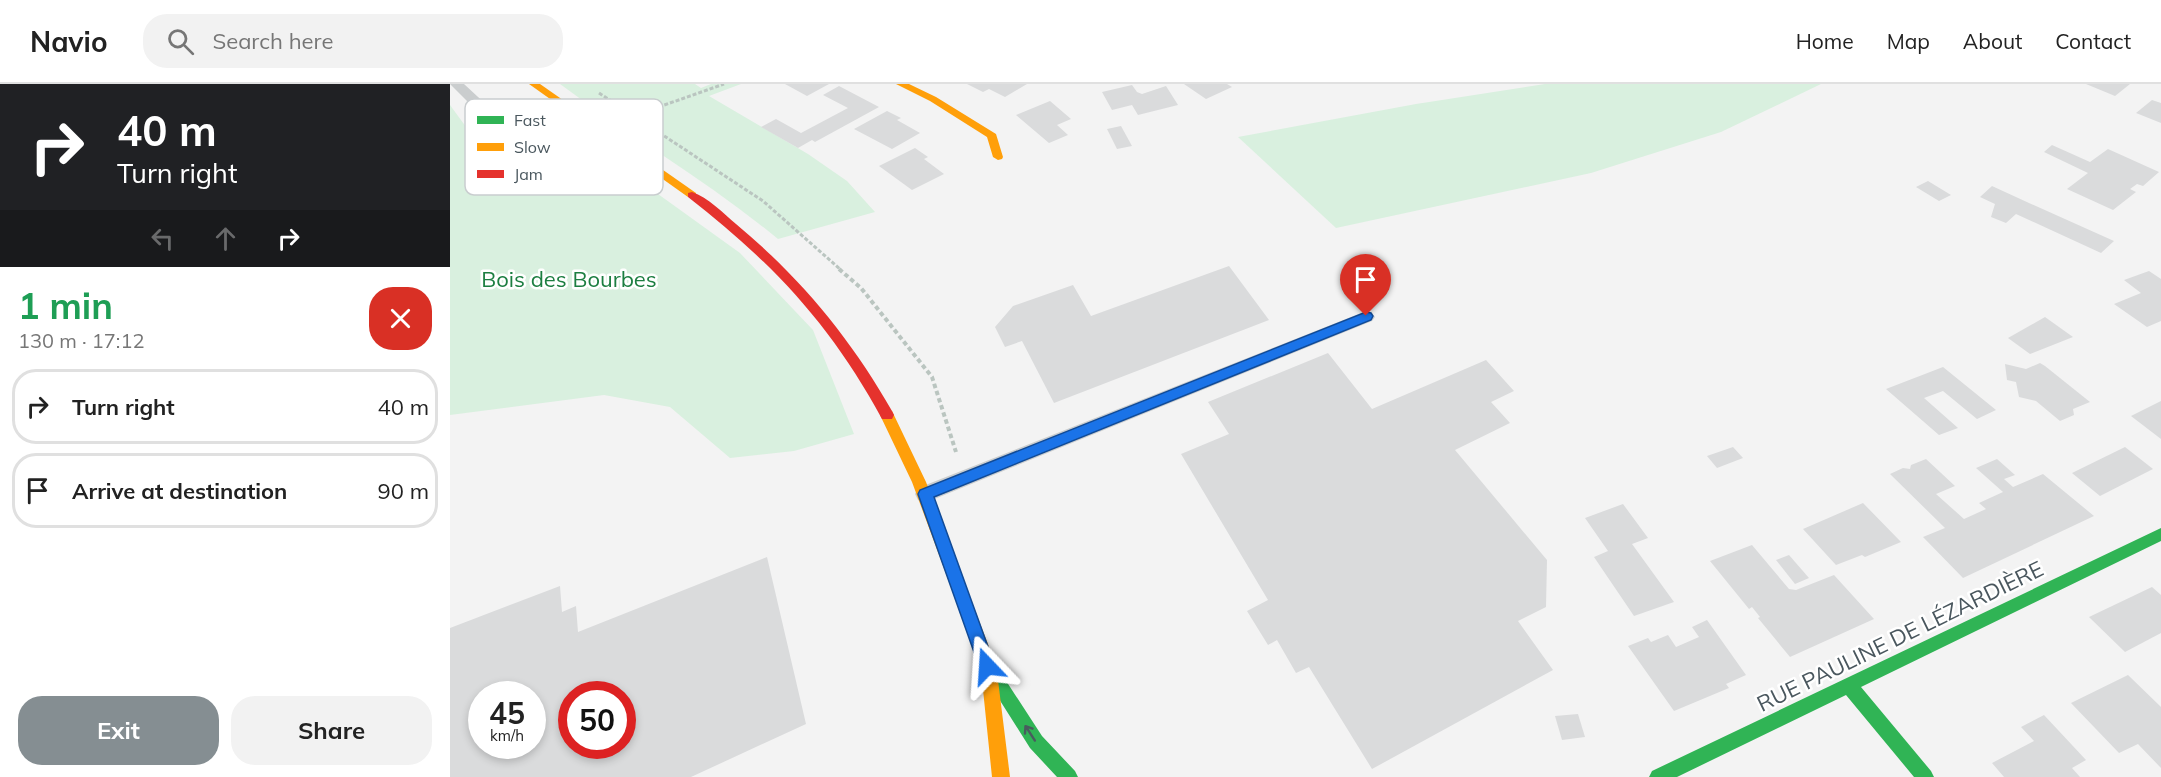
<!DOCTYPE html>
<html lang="en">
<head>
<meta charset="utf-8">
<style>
  body { margin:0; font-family:Mulish,sans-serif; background:#f2f2f2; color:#222; height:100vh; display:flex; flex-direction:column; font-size:22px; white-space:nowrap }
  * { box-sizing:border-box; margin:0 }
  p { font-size:20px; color:#767676 }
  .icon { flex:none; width:33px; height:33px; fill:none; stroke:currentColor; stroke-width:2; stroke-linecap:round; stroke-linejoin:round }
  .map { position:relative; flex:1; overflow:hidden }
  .details { display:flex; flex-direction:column; background:#fff; width:450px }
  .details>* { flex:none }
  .top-card { background:#202124; color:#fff; overflow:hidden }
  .speed { position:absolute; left:18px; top:597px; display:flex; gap:12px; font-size:30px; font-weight:700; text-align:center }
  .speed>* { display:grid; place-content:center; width:78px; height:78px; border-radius:50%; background:#fff; box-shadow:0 3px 9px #0003; line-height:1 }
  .speed small { font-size:15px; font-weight:400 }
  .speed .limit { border:9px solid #d22; background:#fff; color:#111 }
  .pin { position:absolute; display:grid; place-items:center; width:51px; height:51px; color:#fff; margin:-62px -26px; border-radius:50% 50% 50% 0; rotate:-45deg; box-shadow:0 0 6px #0007 }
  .pin .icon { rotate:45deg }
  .me { position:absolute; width:66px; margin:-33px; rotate:340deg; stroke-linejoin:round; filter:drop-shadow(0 0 4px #0008) }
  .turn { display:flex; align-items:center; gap:21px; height:126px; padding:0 18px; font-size:27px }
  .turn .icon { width:78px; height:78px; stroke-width:2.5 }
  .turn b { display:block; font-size:42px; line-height:51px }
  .lanes { display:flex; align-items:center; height:57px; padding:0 18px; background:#0003; justify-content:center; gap:30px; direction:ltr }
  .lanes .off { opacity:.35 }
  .round { display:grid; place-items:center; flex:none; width:63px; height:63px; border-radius:24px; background:#f2f2f2 }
  .overview { display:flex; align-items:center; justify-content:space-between; height:102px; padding:0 18px }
  h1 { font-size:36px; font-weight:700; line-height:45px; color:#1e9e55 }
  .cta { display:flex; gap:12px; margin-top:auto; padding:12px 18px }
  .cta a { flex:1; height:69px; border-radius:24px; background:#858e92; color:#fff; font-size:24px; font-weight:700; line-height:69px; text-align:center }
  .cta a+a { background:#f2f2f2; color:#222 }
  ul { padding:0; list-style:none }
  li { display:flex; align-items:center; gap:18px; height:75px; margin:0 12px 9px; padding:0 6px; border:3px solid #e0e0e0; border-radius:24px }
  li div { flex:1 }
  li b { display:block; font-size:22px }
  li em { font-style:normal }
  header { display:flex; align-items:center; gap:36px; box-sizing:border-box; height:84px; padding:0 30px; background:#fff; border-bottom:2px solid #e0e0e0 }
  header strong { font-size:28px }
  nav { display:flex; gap:33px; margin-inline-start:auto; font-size:21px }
  .search { width:420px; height:54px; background:#f2f2f2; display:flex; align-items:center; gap:15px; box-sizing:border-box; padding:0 21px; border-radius:24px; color:#767676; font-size:22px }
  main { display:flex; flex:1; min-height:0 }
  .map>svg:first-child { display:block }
  .green { fill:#d9f0df }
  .building { fill:#dadbdc; fill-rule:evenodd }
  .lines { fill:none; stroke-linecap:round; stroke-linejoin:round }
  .path-far1 { stroke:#bac5c0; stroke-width:3; stroke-dasharray:4 2; stroke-linecap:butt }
  .path { stroke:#bac5c0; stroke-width:4; stroke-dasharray:4.5 3; stroke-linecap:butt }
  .lane { fill:#cacdce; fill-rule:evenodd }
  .fast { fill:#30b455; fill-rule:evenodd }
  .slow { fill:#ff9f0a; fill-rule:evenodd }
  .jam { fill:#e5322d; fill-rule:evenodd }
  .oneway { stroke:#495c5e }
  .route { fill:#1a73e8; stroke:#114b97; stroke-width:1.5 }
  .labels { text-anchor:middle; stroke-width:5; stroke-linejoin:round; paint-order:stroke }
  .park-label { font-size:22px; fill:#1c7e41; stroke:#fff }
  .street-label { font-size:22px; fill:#4a575e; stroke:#fff }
  .key { fill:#fff; stroke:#c9cdcf; stroke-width:1.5 }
  .key-label { font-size:16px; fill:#4a575e }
</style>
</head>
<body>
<header>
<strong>Navio</strong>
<div class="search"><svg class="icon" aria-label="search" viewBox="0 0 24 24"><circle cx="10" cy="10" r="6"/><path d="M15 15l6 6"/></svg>Search here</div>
<nav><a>Home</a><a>Map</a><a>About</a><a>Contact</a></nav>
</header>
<main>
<section class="details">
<div class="top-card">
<div class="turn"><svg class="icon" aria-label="right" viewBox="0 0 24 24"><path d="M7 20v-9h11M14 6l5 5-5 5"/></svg><div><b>40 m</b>Turn right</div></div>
<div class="lanes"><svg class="icon off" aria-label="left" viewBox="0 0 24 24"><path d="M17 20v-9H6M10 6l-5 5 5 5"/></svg><svg class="icon off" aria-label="ahead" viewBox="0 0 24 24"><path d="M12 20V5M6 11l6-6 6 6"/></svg><svg class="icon" aria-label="right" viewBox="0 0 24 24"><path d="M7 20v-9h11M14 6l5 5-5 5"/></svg></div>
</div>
<div class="overview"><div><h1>1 min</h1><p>130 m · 17:12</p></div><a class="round" style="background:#d93025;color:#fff"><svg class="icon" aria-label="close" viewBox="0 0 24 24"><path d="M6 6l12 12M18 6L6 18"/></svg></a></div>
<ul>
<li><svg class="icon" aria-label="right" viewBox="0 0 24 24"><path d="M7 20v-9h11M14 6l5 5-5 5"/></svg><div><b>Turn right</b></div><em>40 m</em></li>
<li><svg class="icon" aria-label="arrive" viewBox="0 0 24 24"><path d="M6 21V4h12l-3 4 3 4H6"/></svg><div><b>Arrive at destination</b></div><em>90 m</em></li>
</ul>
<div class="cta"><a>Exit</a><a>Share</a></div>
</section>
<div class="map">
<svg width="1711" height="693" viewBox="0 0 1711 693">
  <rect width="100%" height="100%" fill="#f3f3f3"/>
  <!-- green -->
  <g class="green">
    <path d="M110,0H245L251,4L261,0H291L259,12L358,70L397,97L425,128L328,155C259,98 181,53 110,0Z"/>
    <path d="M1095,0H1371L1271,48L1141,89L886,144L788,53L966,20Z"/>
    <path d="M0,21L19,47L34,60L51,62L78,48L102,43L208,110L290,169L363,246L404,350L344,367L280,374L220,323L154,311L0,331Z"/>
  </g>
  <!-- building -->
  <g class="building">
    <path d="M335,0H379L357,12Z"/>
    <path d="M517,0H577L555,13L539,5L533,8Z"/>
    <path d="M734,0H777L782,3L756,15Z"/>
    <path d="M1636,0H1680L1665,12Z"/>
    <path d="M682,1L687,8L692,10L716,2L728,21L688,31L682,21L662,26L652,8Z"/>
    <path d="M389,2L429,23L365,58L362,56L348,64L311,43L326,35L351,49L398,24L373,11Z"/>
    <path d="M1702,16L1711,19V39L1686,29Z"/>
    <path d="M600,17L621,35L607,41L618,51L599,59L566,31Z"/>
    <path d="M437,27L451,34L447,36L470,49L442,65L404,45Z"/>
    <path d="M671,42L682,62L667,65L657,45Z"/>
    <path d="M1602,61L1640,78L1658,65L1709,88L1693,102L1687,100L1680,105L1686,108L1663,126L1617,105L1638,89L1594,68Z"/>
    <path d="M465,64L478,73L474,75L494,90L462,106L429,82Z"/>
    <path d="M1478,97L1501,111L1489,117L1466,103Z"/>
    <path d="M1542,102L1579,119L1664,157L1651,169L1566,130L1556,139L1541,133L1545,120L1530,113Z"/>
    <path d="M779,182L819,236L604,319L572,257L555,263L545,243L563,222L623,201L641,232Z"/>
    <path d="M1699,187L1711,195V237L1697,243L1664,220L1691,209L1674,196Z"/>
    <path d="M1595,233L1623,253L1580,270L1558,254Z"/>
    <path d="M878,269L922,325L1036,276L1064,307L1041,318L1060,339L1005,366L1097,476L1096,523L1068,537L1103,586L922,685L859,583L846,589L827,556L818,561L797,527L818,516L731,370L779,350L758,318Z"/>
    <path d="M1590,279L1595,282L1640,318L1623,325L1624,331L1610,337L1586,317L1569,313L1566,298L1557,296L1555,280L1576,285Z"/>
    <path d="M1493,283L1546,326L1527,335L1493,307L1474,314L1508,344L1489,351L1436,305Z"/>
    <path d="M1711,317V355L1681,332Z"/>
    <path d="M1283,363L1293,374L1267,384L1257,372Z"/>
    <path d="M1675,363L1703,385L1650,412L1622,389Z"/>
    <path d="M1476,375L1505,402L1486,410L1514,435L1536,425L1529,419L1553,408L1526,384L1547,375L1565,391L1554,395L1563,403L1593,390L1644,432L1513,494L1473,453L1495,444L1440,390L1453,384L1460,385L1461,381Z"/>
    <path d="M1413,419L1451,458L1415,473L1412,471L1386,481L1353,445Z"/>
    <path d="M1173,420L1198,454L1182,460L1224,518L1184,532L1144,473L1158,467L1135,434Z"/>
    <path d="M1302,461L1339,505L1346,506L1384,491L1424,535L1340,573L1308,534L1310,533L1302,523L1299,525L1260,477Z"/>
    <path d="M1339,471L1359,494L1345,500L1326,476Z"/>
    <path d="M317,473L356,640L241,693H0V544L110,502L112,528L126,522L128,548ZM32,610H82V662H32ZM122,610H172V662H122Z"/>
    <path d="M1702,503L1711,511V549L1675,568L1639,533Z"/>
    <path d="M1257,536L1296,591L1276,600L1279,604L1224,627L1178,562L1198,554L1201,558L1218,551L1226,563L1249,553L1242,543Z"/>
    <path d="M1678,591L1711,623V684L1688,660L1669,669L1621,619Z"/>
    <path d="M1128,630L1135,653L1112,656L1105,632Z"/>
    <path d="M1594,631L1636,676L1622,684L1630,693H1554L1542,679L1584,657L1571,643Z"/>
  </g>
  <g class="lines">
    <!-- path-far1 -->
    <g class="path-far1">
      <path d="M149,9L313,117L391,186"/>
      <path d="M186,31L274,0"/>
    </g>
    <!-- path -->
    <path class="path" d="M389,185L411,204L482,293L506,368"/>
    <!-- lane -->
    <g class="lane">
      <path d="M0,0H14L41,25L136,36L143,40L136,44L32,32Z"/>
      <path d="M916,227L922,229L925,233L922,237L482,416L475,418L468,416L465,410L468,404Z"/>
    </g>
    <!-- fast -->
    <g class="fast">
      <path d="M1711,444V457L1411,603L1481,687L1484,693H1464L1396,611L1227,693H1199L1202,687Z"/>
      <path d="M543,583L549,586L592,652L625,687L628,693H607L580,664L537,596L535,591L537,586Z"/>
    </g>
    <!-- slow -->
    <g class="slow">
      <path d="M79,0H90L246,109V113H238Z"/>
      <path d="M446,0H459L486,13L546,50L553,73L552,75L548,76L543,73L537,53L480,17Z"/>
      <path d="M437,326L442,327L476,398L541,568L548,596L560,693H542L532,596L525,568L462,398L430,331Z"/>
    </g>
    <!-- jam -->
    <path class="jam" d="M242,108C258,113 274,130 286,140C351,194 401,255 442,327L444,331L442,335H432C381,241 323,179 238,113V109Z"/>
  </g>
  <!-- one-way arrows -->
  <defs><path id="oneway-shaft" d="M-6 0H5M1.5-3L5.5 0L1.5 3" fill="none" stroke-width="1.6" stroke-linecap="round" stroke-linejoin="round" transform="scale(1.5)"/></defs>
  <use class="oneway" href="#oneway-shaft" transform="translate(580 649) rotate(-123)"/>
  <!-- route -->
  <path class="route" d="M916,228L921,229L923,232L921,236L484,413L545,582L543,588L537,590L531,588L468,410L470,406Z"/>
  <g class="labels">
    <!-- park labels -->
    <g class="park-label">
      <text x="119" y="203">Bois des Bourbes</text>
    </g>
    <!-- street labels -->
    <g class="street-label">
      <text transform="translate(1450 552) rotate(-26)" y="8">RUE PAULINE DE LÉZARDIÈRE</text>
    </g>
  </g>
  <!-- legend -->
  <rect x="15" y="15" width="198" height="96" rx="9" class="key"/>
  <rect x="27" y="32" width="27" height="8" fill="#30b455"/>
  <rect x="27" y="59" width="27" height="8" fill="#ff9f0a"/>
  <rect x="27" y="86" width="27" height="8" fill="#e5322d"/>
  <g class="key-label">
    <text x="64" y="42">Fast</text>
    <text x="64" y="69">Slow</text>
    <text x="64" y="96">Jam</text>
  </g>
</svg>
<div class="speed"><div>45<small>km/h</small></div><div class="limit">50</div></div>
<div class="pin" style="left:916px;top:232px;background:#d93025"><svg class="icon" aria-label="arrive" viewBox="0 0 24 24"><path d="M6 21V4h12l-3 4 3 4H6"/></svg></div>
<svg class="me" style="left:537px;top:582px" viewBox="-20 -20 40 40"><path d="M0-17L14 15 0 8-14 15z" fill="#1a73e8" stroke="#fff" stroke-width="4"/></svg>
</div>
</main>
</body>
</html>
